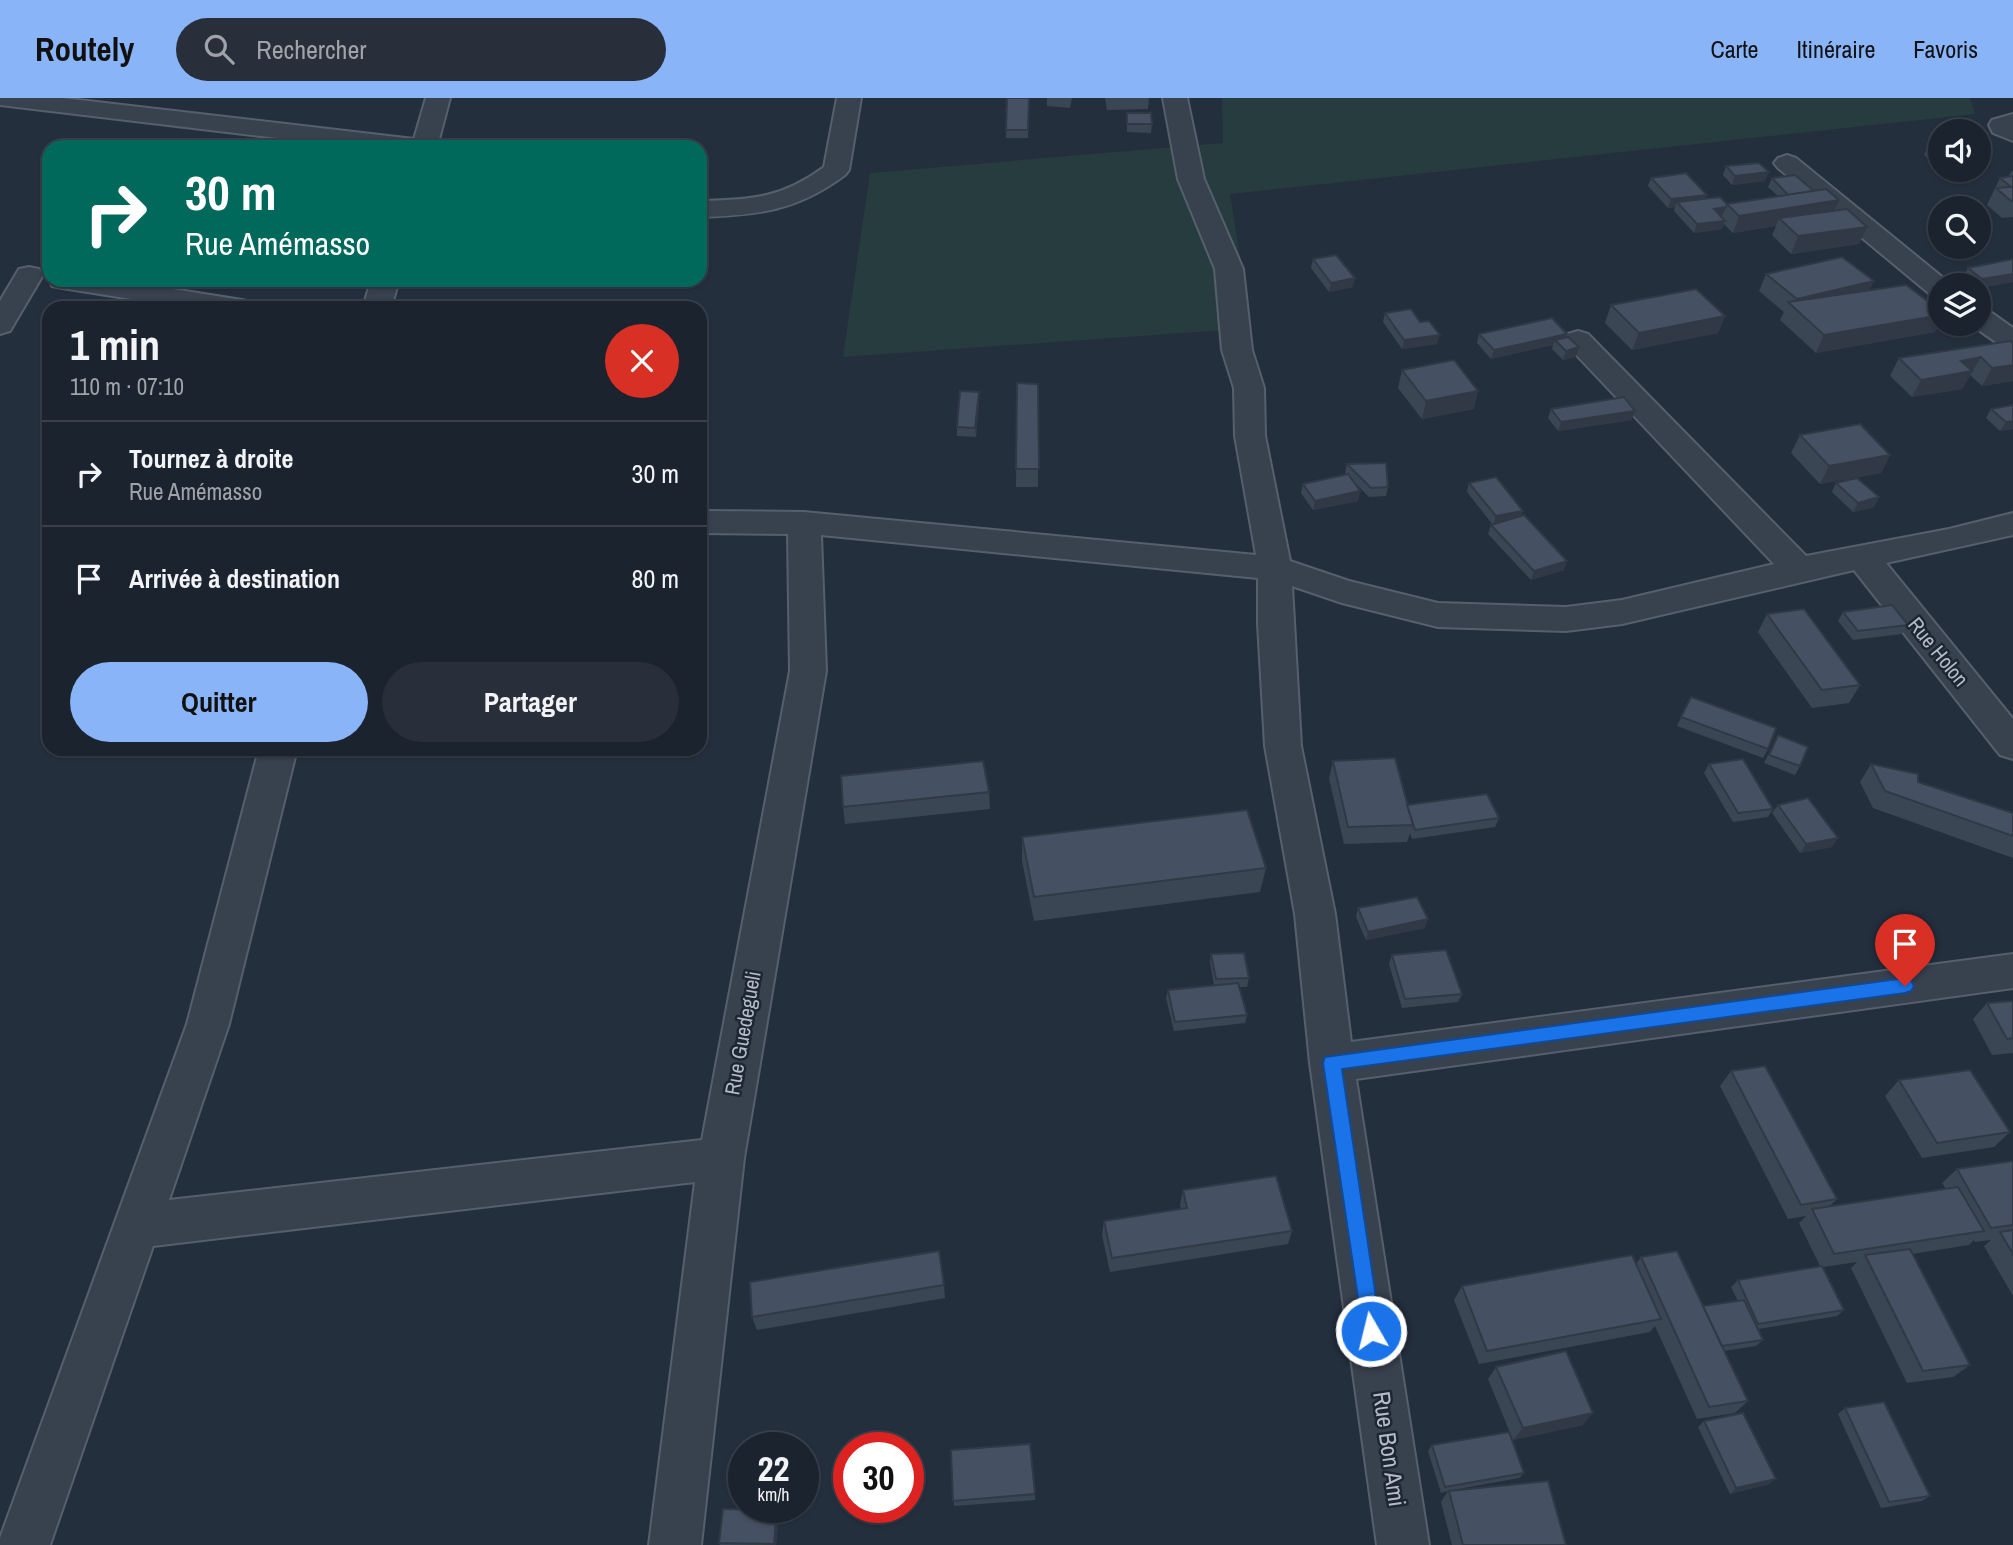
<!DOCTYPE html>
<html lang="fr">
<head>
<meta charset="utf-8">
<style>
  body { margin:0; font-family:"Archivo Narrow",sans-serif; background:#282f3a; color:#f1f3f6; height:100vh; display:flex; flex-direction:column; font-size:26px; white-space:nowrap }
  * { box-sizing:border-box; margin:0 }
  p { font-size:23px; color:#a0a4aa }
  .icon { flex:none; width:38px; height:38px; fill:none; stroke:currentColor; stroke-width:2; stroke-linecap:round; stroke-linejoin:round }
  .map { position:relative; flex:1; overflow:hidden }
  .side { position:absolute; left:42px; top:203px; width:665px; height:455px; display:flex; flex-direction:column; background:#1b232e; border-radius:21px; box-shadow:0 2px 5px #0004,0 0 0 2px #39404a }
  .side>* { flex:none }
  .top-card { position:absolute; left:42px; top:42px; width:665px; height:147px; border-radius:21px; box-shadow:0 2px 5px #0004,0 0 0 2px #39404a; background:#00695c; color:#fff; overflow:hidden }
  .controls { position:absolute; left:1928px; top:21px; display:grid; gap:14px }
  .controls a { display:grid; place-items:center; width:63px; height:63px; border-radius:50%; background:#1b232e; box-shadow:0 2px 5px #0004,0 0 0 2px #39404a; font-size:35px }
  .speed { position:absolute; left:728px; top:1334px; display:flex; gap:14px; font-size:35px; font-weight:700; text-align:center }
  .speed>* { display:grid; place-content:center; width:91px; height:91px; border-radius:50%; background:#1b232e; box-shadow:0 2px 5px #0004,0 0 0 2px #39404a; line-height:1 }
  .speed small { font-size:18px; font-weight:400 }
  .speed .limit { border:10px solid #d22; background:#fff; color:#111 }
  .pin { position:absolute; display:grid; place-items:center; width:60px; height:60px; color:#fff; margin:-72px -30px; border-radius:50% 50% 50% 0; rotate:-45deg; box-shadow:0 0 7px #0007 }
  .pin .icon { rotate:45deg }
  .me { position:absolute; width:77px; margin:-38px; rotate:352deg; stroke-linejoin:round; filter:drop-shadow(0 0 5px #0008) }
  .turn { display:flex; align-items:center; gap:24px; height:147px; padding:0 28px; font-size:32px }
  .turn .icon { width:91px; height:91px; stroke-width:2.5 }
  .turn b { display:block; font-size:49px; line-height:60px }
  .round { display:grid; place-items:center; flex:none; width:74px; height:74px; border-radius:37px; background:#282f3a }
  .overview { display:flex; align-items:center; justify-content:space-between; height:119px; padding:0 28px }
  h1 { font-size:42px; font-weight:800; line-height:52px }
  .action { display:flex; gap:14px; margin-top:auto; padding:14px 28px }
  .action a { flex:1; height:80px; border-radius:42px; background:#8ab4f8; color:#111; font-size:28px; font-weight:800; line-height:80px; text-align:center }
  .action a+a { background:#282f3a; color:#f1f3f6 }
  ul { padding:0; list-style:none }
  li { display:flex; align-items:center; gap:21px; height:105px; padding:0 28px; border-top:2px solid #39404a }
  li div { flex:1 }
  li b { display:block; font-size:26px }
  li em { font-style:normal }
  header { display:flex; align-items:center; gap:42px; box-sizing:border-box; height:98px; padding:0 35px; background:#8ab4f8; color:#111 }
  header strong { font-size:33px }
  nav { display:flex; gap:38px; margin-inline-start:auto; font-size:24px }
  .search { width:490px; height:63px; background:#282f3a; display:flex; align-items:center; gap:18px; box-sizing:border-box; padding:0 24px; border-radius:38px; color:#a0a4aa; font-size:26px }
  .map>svg:first-child { display:block }
  .green { fill:#263c3f }
  .lines { fill:none; stroke-linecap:round; stroke-linejoin:round }
  .street-casing { stroke:#565f6c; stroke-width:4 }
  .street { fill:#38414e; fill-rule:evenodd }
  .wall { fill:#3b4654 }
  .shaded-wall { fill:#303945 }
  .building { fill:#455162; stroke:#303945; stroke-width:2 }
  .route { fill:#1a73e8; stroke:#114b97; stroke-width:2 }
  .labels { text-anchor:middle; stroke-width:5; stroke-linejoin:round; paint-order:stroke }
  .street-label { font-size:21px; fill:#b4bcc9; stroke:#1d2633 }
  .near-street-label { font-size:24px; fill:#b4bcc9; stroke:#1d2633 }
</style>
</head>
<body>
<header>
<strong>Routely</strong>
<div class="search"><svg class="icon" aria-label="search" viewBox="0 0 24 24"><circle cx="10" cy="10" r="6"/><path d="M15 15l6 6"/></svg>Rechercher</div>
<nav><a>Carte</a><a>Itinéraire</a><a>Favoris</a></nav>
</header>
<div class="map">
<svg width="2013" height="1447" viewBox="0 0 2013 1447">
  <rect width="100%" height="100%" fill="#242f3e"/>
  <!-- green -->
  <path class="green" d="M1222,0H1970L1975,16L1230,96L1251,230L843,259L870,75L1223,45Z"/>
  <g class="lines">
    <defs>
      <g id="street">
        <path d="M0,0H62L414,41L426,0H450L437,49H353L0,7Z"/>
        <path d="M837,0H861L849,72L845,77C797,113 758,117 700,119V103C751,102 782,100 824,69Z"/>
        <path d="M1163,0H1187L1204,81L1243,171L1252,252L1264,290L1265,338L1290,463L1349,483L1438,505L1566,509L1622,502L1774,466L1568,248L1564,242L1568,236L1578,233L1588,236L1806,458L1949,431L2013,415V437L1886,465L2013,621V661L2000,657L1854,472L1622,526L1566,533L1438,529L1342,505L1292,488L1301,648L1335,816L1351,944L2013,856V890L1356,981L1429,1447H1377L1310,965L1295,816L1265,648L1258,526V480L821,437L826,573L744,1060L701,1447H649L695,1084L153,1148L50,1447H0V1440L187,926L259,651H297L229,926L169,1102L702,1042L790,573L788,436L700,435V413L804,414L1256,457L1235,338L1234,290L1222,252L1215,171L1178,81Z"/>
        <path d="M2013,16V43L1993,35L1989,27L1992,22Z"/>
        <path d="M1787,57L1796,60L1952,187H1941V199L1931,197L1778,70L1774,65L1778,60Z"/>
        <path d="M29,169L39,171L43,177L10,233L0,236V203L19,171Z"/>
        <path d="M49,181L116,182L242,202L252,204L256,210H188L62,190L52,188Z"/>
        <path d="M371,182H399L391,210H363Z"/>
        <path d="M1979,211L1989,213L2013,230V252L2003,249L1970,226H1979Z"/>
      </g>
    </defs>
    <!-- street casing -->
    <use href="#street" class="street-casing"/>
    <!-- street -->
    <use href="#street" class="street"/>
  </g>
  <!-- wall -->
  <g class="wall">
    <path d="M1007,0H1029L1028,40H1006Z"/>
    <path d="M1047,0H1072L1070,10L1047,8Z"/>
    <path d="M1105,0H1149L1148,11L1107,12Z"/>
    <path d="M1127,15L1152,26L1151,35L1127,34Z"/>
    <path d="M1941,47V72L1924,57L1928,48Z"/>
    <path d="M1726,68L1765,83L1732,87L1723,77Z"/>
    <path d="M1941,72H1958L1943,74Z"/>
    <path d="M2013,73V119L2002,120L1987,107L2000,80L2008,79L2011,74Z"/>
    <path d="M1651,80L1706,101L1727,106L1778,98L1768,89L1772,80L1867,129L1859,146L1791,156L1772,137L1776,128L1733,135L1724,126L1722,131L1694,135L1674,113L1675,109L1668,110L1648,88Z"/>
    <path d="M1313,161L1353,189L1329,194L1311,170Z"/>
    <path d="M1968,170L2013,184L1979,190V187H1974L1963,179Z"/>
    <path d="M1766,176L1869,192L1935,234L1816,255L1780,222L1784,214L1759,193Z"/>
    <path d="M1611,207L1725,218L1718,235L1632,252L1605,225Z"/>
    <path d="M1385,215L1420,224L1437,246L1402,251L1383,224Z"/>
    <path d="M1479,236L1565,240L1576,259L1563,262L1552,251L1553,247L1491,261L1477,245Z"/>
    <path d="M2013,245V283L1982,288L1970,277L1962,291L1912,299L1890,278L1899,260Z"/>
    <path d="M1402,272L1474,311L1422,321L1398,290Z"/>
    <path d="M1017,285L1038,286V389H1016Z"/>
    <path d="M979,303L976,339L957,338V329Z"/>
    <path d="M1551,311L1632,322L1558,333L1548,320Z"/>
    <path d="M1991,311L2013,331L2000,333L1986,320Z"/>
    <path d="M1800,337L1890,357L1881,375L1820,386L1791,355Z"/>
    <path d="M1347,366L1388,389L1386,398L1369,399L1353,383L1360,393L1358,403L1313,412L1301,395L1303,386L1347,376L1345,375Z"/>
    <path d="M1469,385L1522,418L1564,472L1531,482L1488,436L1491,427H1493L1467,394Z"/>
    <path d="M1836,385L1879,399L1874,409L1853,414L1832,394Z"/>
    <path d="M1843,514L1908,527L1902,536L1853,542L1838,523Z"/>
    <path d="M1767,516L1860,587L1849,605L1812,610L1758,534Z"/>
    <path d="M1691,599L1768,651L1763,660L1677,628Z"/>
    <path d="M1778,637L1800,668L1795,677L1764,665Z"/>
    <path d="M1333,663L1407,707L1499,720L1495,729L1412,741L1410,735L1407,744L1344,746L1329,680Z"/>
    <path d="M1709,666L1773,711L1768,719L1733,724L1704,675Z"/>
    <path d="M1871,666L1918,684L2013,715V760L1873,710L1860,684Z"/>
    <path d="M989,694L990,711L845,726L843,709Z"/>
    <path d="M1778,707L1832,749L1800,755L1772,715Z"/>
    <path d="M1022,739L1266,770L1260,794L1034,823L1022,763Z"/>
    <path d="M1358,810L1425,830L1366,842L1356,819Z"/>
    <path d="M1211,856L1249,880L1247,889H1239L1247,917L1245,925L1174,933L1166,900L1168,892L1214,887L1210,864Z"/>
    <path d="M1392,857L1462,896L1458,904L1402,910L1389,866Z"/>
    <path d="M2013,903V955L1992,957L1973,921L1987,905Z"/>
    <path d="M1731,973L1837,1101L1829,1109L1946,1091L1942,1085L1957,1071L2013,1063V1198L1984,1148L1991,1142L1975,1144L1974,1142L1969,1147L1912,1156L1970,1267L1953,1279L1907,1285L1851,1170L1857,1164L1823,1169L1844,1212L1837,1218L1758,1231L1763,1242L1756,1248L1724,1253L1748,1303L1735,1315L1697,1321L1655,1228L1650,1234L1479,1266L1454,1202L1462,1188L1636,1166L1641,1159L1703,1208L1738,1203L1731,1189L1738,1182L1820,1168L1799,1125L1806,1118L1788,1121L1720,988Z"/>
    <path d="M1899,982L2010,1034L1994,1049L1922,1060L1885,998Z"/>
    <path d="M1183,1092L1292,1133L1288,1146L1110,1174L1102,1137L1104,1123L1181,1111L1180,1107Z"/>
    <path d="M944,1187L945,1200L757,1232L752,1219Z"/>
    <path d="M1496,1269L1583,1327L1513,1342L1488,1281Z"/>
    <path d="M1845,1310L1930,1398L1922,1403L1881,1410L1838,1316Z"/>
    <path d="M1704,1323L1769,1386L1730,1396L1698,1329Z"/>
    <path d="M1432,1347L1524,1375L1519,1380L1453,1392L1566,1447H1452L1441,1404L1448,1393L1441,1395L1428,1353Z"/>
    <path d="M951,1352L1035,1396V1402L954,1408Z"/>
    <path d="M777,1412L779,1417L776,1447H720L719,1445Z"/>
  </g>
  <!-- shaded-wall -->
  <g class="shaded-wall">
    <path d="M1769,74L1765,83L1732,87L1735,78Z"/>
    <path d="M1707,97L1704,105L1677,104L1675,109L1668,110L1671,101Z"/>
    <path d="M1839,102L1831,119L1779,120L1776,128L1733,135L1739,118Z"/>
    <path d="M1726,109L1722,118L1711,120L1714,111Z"/>
    <path d="M1725,123L1722,131L1694,135L1697,126Z"/>
    <path d="M1867,129L1859,146L1791,156L1798,138Z"/>
    <path d="M2013,176V184L1979,190V187L1982,181Z"/>
    <path d="M1355,180L1353,189L1329,194L1331,185Z"/>
    <path d="M1874,183L1865,201L1794,210L1797,201Z"/>
    <path d="M1941,217V223L1935,234L1816,255L1824,237Z"/>
    <path d="M1725,218L1718,235L1632,252L1639,235Z"/>
    <path d="M1567,236L1564,245L1555,242L1553,247L1491,261L1494,252Z"/>
    <path d="M1440,237L1437,246L1402,251L1404,242Z"/>
    <path d="M1579,249L1576,259L1563,262L1566,253Z"/>
    <path d="M1981,259L1962,291L1912,299L1921,282L1961,263Z"/>
    <path d="M2013,267V283L1982,288L1992,270Z"/>
    <path d="M1478,293L1474,311L1422,321L1426,303Z"/>
    <path d="M979,294V303L976,339L975,330Z"/>
    <path d="M1635,313L1632,322L1558,333L1561,324Z"/>
    <path d="M2013,323V331L2000,333L2006,324Z"/>
    <path d="M1890,357L1881,375L1820,386L1829,368Z"/>
    <path d="M1360,393L1358,403L1313,412L1315,403Z"/>
    <path d="M1879,399L1874,409L1853,414L1858,405Z"/>
    <path d="M1523,413L1520,422L1493,428L1496,418Z"/>
    <path d="M1567,463L1564,472L1531,482L1534,473Z"/>
    <path d="M1838,740L1832,749L1800,755L1806,746Z"/>
    <path d="M1428,821L1425,830L1366,842L1368,834Z"/>
    <path d="M1593,1315L1583,1327L1513,1342L1523,1330Z"/>
    <path d="M1776,1381L1769,1386L1730,1396L1736,1390Z"/>
    <path d="M777,1412L779,1417L776,1447H774Z"/>
  </g>
  <!-- building -->
  <g class="building">
    <path d="M1007,0H1029L1028,32H1006Z"/>
    <path d="M1127,15H1151L1152,26H1127Z"/>
    <path d="M1941,47V59L1928,48Z"/>
    <path d="M1759,65L1769,74L1735,78L1726,68Z"/>
    <path d="M1686,75L1707,97L1671,101L1651,80Z"/>
    <path d="M1795,77L1814,93L1788,97L1772,80Z"/>
    <path d="M2013,78V103H2011L1996,90L2011,89L2000,80Z"/>
    <path d="M1826,91L1839,102L1739,118L1727,106Z"/>
    <path d="M1720,99L1728,107L1727,106L1726,109L1714,111L1725,123L1697,126L1677,104Z"/>
    <path d="M1847,111L1867,129L1798,138L1779,120Z"/>
    <path d="M1336,157L1355,180L1331,185L1313,161Z"/>
    <path d="M1842,159L1874,183L1797,201L1766,176Z"/>
    <path d="M2013,161V176L1982,181L1968,170Z"/>
    <path d="M1906,187L1941,213V217L1824,237L1788,204Z"/>
    <path d="M1696,191L1725,218L1639,235L1611,207Z"/>
    <path d="M1411,211L1420,224L1429,223L1440,237L1404,242L1385,215Z"/>
    <path d="M1552,220L1567,236L1494,252L1479,236Z"/>
    <path d="M1568,239L1579,249L1566,253L1555,242Z"/>
    <path d="M2010,243L2013,245V267L1992,270L1981,259L1961,263L1972,273L1921,282L1899,260Z"/>
    <path d="M1454,262L1478,293L1426,303L1402,272Z"/>
    <path d="M1017,285L1038,286L1039,371H1016Z"/>
    <path d="M960,293L979,294L975,330L957,329Z"/>
    <path d="M1624,299L1635,313L1561,324L1551,311Z"/>
    <path d="M2013,307V323L2006,324L1991,311Z"/>
    <path d="M1860,326L1890,357L1829,368L1800,337Z"/>
    <path d="M1386,365L1388,389L1371,390L1347,366Z"/>
    <path d="M1348,376L1360,393L1315,403L1303,386Z"/>
    <path d="M1496,379L1523,413L1496,418L1469,385Z"/>
    <path d="M1857,380L1879,399L1858,405L1836,385Z"/>
    <path d="M1524,417L1567,463L1534,473L1491,427Z"/>
    <path d="M1892,507L1908,527L1858,533L1843,514Z"/>
    <path d="M1804,511L1860,587L1822,592L1767,516Z"/>
    <path d="M1691,599L1776,630L1768,651L1681,619Z"/>
    <path d="M1778,637L1808,649L1800,668L1769,657Z"/>
    <path d="M1395,660L1413,727L1348,729L1333,663Z"/>
    <path d="M1743,661L1773,711L1738,715L1709,666Z"/>
    <path d="M983,663L989,694L843,709L841,678Z"/>
    <path d="M1871,666L1918,676V684L2013,715V738L1885,693Z"/>
    <path d="M1487,696L1499,720L1415,732L1407,707Z"/>
    <path d="M1808,700L1838,740L1806,746L1778,707Z"/>
    <path d="M1247,712L1266,770L1034,799L1022,739Z"/>
    <path d="M1417,799L1428,821L1368,834L1358,810Z"/>
    <path d="M1446,852L1462,896L1405,901L1392,857Z"/>
    <path d="M1244,855L1249,880L1216,881L1211,856Z"/>
    <path d="M1238,885L1247,917L1175,924L1168,892Z"/>
    <path d="M2013,903V940L2007,941L1987,905Z"/>
    <path d="M1765,968L1837,1101L1801,1107L1731,973Z"/>
    <path d="M1970,972L2010,1034L1937,1045L1899,982Z"/>
    <path d="M2013,1063V1127L1991,1130L1957,1071Z"/>
    <path d="M1276,1078L1292,1133L1112,1160L1104,1123L1187,1110L1183,1092Z"/>
    <path d="M1958,1089L1984,1133L1834,1156L1812,1111Z"/>
    <path d="M2013,1132V1156L2000,1134Z"/>
    <path d="M1910,1151L1970,1267L1923,1273L1865,1157Z"/>
    <path d="M939,1153L944,1187L752,1219L750,1184Z"/>
    <path d="M1677,1153L1748,1303L1709,1309L1641,1159Z"/>
    <path d="M1632,1157L1661,1221L1487,1253L1462,1188Z"/>
    <path d="M1822,1168L1844,1212L1758,1226L1738,1182Z"/>
    <path d="M1744,1202L1763,1242L1722,1248L1703,1208Z"/>
    <path d="M1566,1253L1593,1315L1523,1330L1496,1269Z"/>
    <path d="M1884,1304L1930,1398L1889,1404L1845,1310Z"/>
    <path d="M1743,1315L1776,1381L1736,1390L1704,1323Z"/>
    <path d="M1509,1334L1524,1375L1445,1389L1432,1347Z"/>
    <path d="M1030,1346L1035,1396L953,1403L951,1352Z"/>
    <path d="M1548,1383L1566,1447H1463L1449,1393Z"/>
    <path d="M723,1411L777,1412L774,1446L719,1445Z"/>
  </g>
  <!-- route -->
  <path class="route" d="M1905,880L1911,882L1914,888L1911,893L1905,895L1342,971L1381,1233L1378,1240L1371,1242L1364,1240L1323,965L1325,959Z"/>
  <g class="labels">
    <!-- street labels -->
    <g class="street-label">
      <text transform="translate(1938 554) rotate(51)" y="7">Rue Holon</text>
      <text transform="translate(743 935) rotate(-80)" y="7">Rue Guedegueli</text>
    </g>
    <!-- near-street labels -->
    <g class="near-street-label">
      <text transform="translate(1389 1351) rotate(82)" y="8">Rue Bon Ami</text>
    </g>
  </g>
</svg>
<div class="controls">
<a><svg class="icon" aria-label="sound" viewBox="0 0 24 24"><path d="M4 9h4l5-4v14l-5-4H4zM17 9q2 3 0 6"/></svg></a>
<a><svg class="icon" aria-label="search" viewBox="0 0 24 24"><circle cx="10" cy="10" r="6"/><path d="M15 15l6 6"/></svg></a>
<a><svg class="icon" aria-label="layers" viewBox="0 0 24 24"><path d="M12 4l9 5-9 5-9-5zM3 14l9 5 9-5"/></svg></a>
</div>
<div class="speed"><div>22<small>km/h</small></div><div class="limit">30</div></div>
<div class="pin" style="left:1905px;top:888px;background:#d93025"><svg class="icon" aria-label="arrive" viewBox="0 0 24 24"><path d="M6 21V4h12l-3 4 3 4H6"/></svg></div>
<svg class="me" style="left:1371px;top:1233px" viewBox="-20 -20 40 40"><circle r="17" fill="#1a73e8" stroke="#fff" stroke-width="3"/><path d="M0-11L8 9 0 5-8 9z" fill="#fff"/></svg>
<div class="top-card">
<div class="turn"><svg class="icon" aria-label="right" viewBox="0 0 24 24"><path d="M7 20v-9h11M14 6l5 5-5 5"/></svg><div><b>30 m</b>Rue Amémasso</div></div>
</div>
<section class="side">
<div class="overview"><div><h1>1 min</h1><p>110 m · 07:10</p></div><a class="round" style="background:#d93025;color:#fff"><svg class="icon" aria-label="close" viewBox="0 0 24 24"><path d="M6 6l12 12M18 6L6 18"/></svg></a></div>
<ul>
<li><svg class="icon" aria-label="right" viewBox="0 0 24 24"><path d="M7 20v-9h11M14 6l5 5-5 5"/></svg><div><b>Tournez à droite</b><p>Rue Amémasso</p></div><em>30 m</em></li>
<li><svg class="icon" aria-label="arrive" viewBox="0 0 24 24"><path d="M6 21V4h12l-3 4 3 4H6"/></svg><div><b>Arrivée à destination</b></div><em>80 m</em></li>
</ul>
<div class="action"><a>Quitter</a><a>Partager</a></div>
</section>
</div>
</body>
</html>
